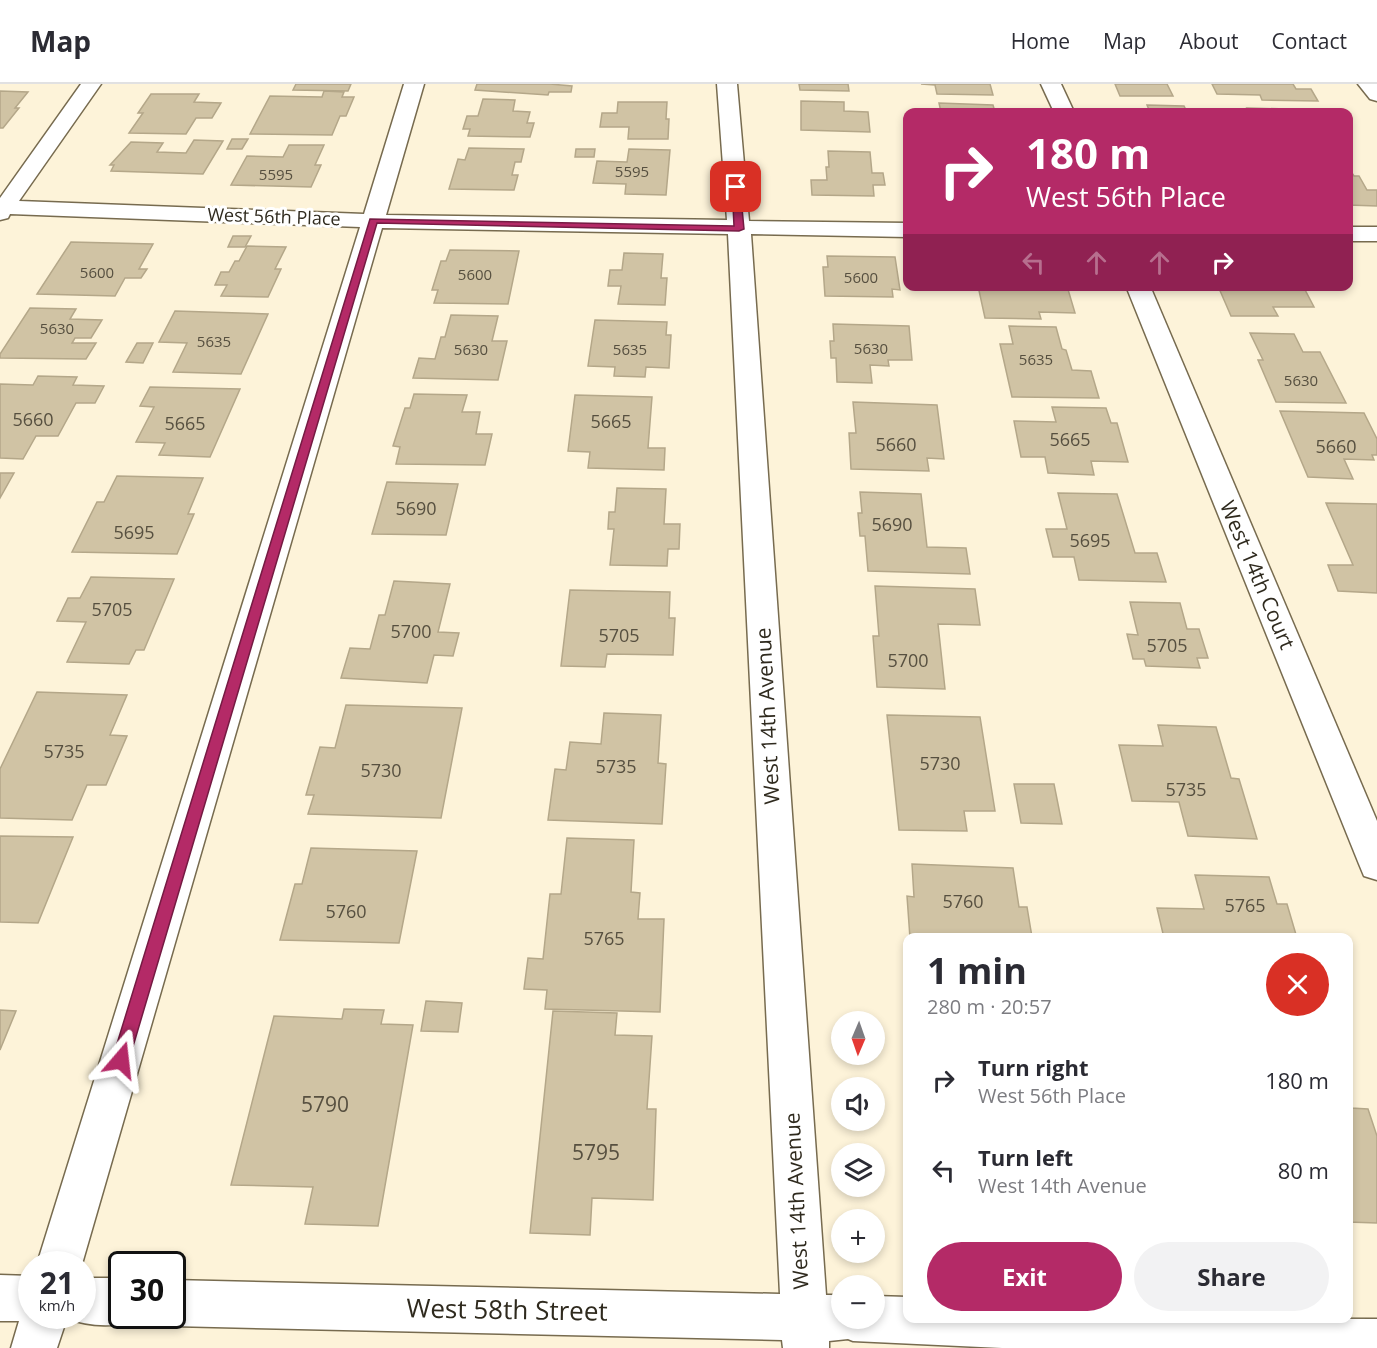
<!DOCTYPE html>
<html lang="en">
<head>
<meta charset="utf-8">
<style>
  body { margin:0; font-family:"Open Sans",sans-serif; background:#f2f2f3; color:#2b2b33; height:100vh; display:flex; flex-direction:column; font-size:22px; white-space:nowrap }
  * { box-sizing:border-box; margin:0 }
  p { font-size:20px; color:#7c7c81 }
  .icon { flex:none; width:33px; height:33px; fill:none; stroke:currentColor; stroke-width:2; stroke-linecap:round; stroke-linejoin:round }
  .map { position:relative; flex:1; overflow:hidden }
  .sheet { position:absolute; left:903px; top:849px; width:450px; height:390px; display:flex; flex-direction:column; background:#fff; border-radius:12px; box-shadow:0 3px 9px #0003 }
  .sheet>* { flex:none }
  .banner { position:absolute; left:903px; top:24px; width:450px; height:183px; border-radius:12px; box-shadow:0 3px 9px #0003; background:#b42a67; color:#fff; overflow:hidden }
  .needle { width:39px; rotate:182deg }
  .buttons { position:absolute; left:831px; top:927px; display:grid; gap:12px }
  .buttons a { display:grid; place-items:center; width:54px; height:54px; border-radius:50%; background:#fff; box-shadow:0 3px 9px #0003; font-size:30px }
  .speed { position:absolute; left:18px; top:1167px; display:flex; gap:12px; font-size:30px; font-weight:700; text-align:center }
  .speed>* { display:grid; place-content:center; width:78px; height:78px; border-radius:50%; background:#fff; box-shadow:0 3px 9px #0003; line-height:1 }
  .speed small { font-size:15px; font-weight:400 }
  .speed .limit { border:3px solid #111; border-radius:9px; background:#fff; color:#111 }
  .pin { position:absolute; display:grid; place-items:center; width:51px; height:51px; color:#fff; margin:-26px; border-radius:12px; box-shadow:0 3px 9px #0006 }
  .me { position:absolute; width:66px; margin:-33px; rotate:17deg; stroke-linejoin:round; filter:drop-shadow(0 0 4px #0008) }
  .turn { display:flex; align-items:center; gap:21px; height:126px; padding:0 24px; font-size:27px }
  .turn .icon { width:78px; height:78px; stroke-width:2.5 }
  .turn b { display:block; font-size:42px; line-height:51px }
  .lanes { display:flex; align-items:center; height:57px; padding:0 24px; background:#0003; justify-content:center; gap:30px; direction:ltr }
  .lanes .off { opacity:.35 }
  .round { display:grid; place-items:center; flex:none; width:63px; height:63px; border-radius:32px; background:#f2f2f3 }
  .headline { display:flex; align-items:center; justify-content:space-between; height:102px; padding:0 24px }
  h1 { font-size:36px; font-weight:700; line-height:45px }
  .button { display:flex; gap:12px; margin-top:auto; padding:12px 24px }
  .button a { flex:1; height:69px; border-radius:36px; background:#b42a67; color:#fff; font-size:24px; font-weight:700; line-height:69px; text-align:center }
  .button a+a { background:#f2f2f3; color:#2b2b33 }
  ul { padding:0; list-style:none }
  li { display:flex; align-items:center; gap:18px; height:90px; padding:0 24px }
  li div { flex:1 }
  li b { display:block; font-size:22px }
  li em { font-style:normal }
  header { display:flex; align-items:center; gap:36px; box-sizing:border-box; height:84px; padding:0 30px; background:#fff; border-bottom:2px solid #e1e1e2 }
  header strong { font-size:28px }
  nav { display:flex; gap:33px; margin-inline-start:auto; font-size:21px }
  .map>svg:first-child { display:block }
  .building { fill:#d0c3a4; stroke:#b4a789; stroke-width:1.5 }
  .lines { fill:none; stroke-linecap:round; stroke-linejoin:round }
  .street-casing { stroke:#776b4f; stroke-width:3 }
  .street { fill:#fff; fill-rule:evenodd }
  .route { fill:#b42a67; stroke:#751b43; stroke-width:1.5 }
  .labels { text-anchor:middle; stroke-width:6; stroke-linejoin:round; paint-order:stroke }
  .far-number-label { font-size:15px; fill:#575040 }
  .far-street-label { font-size:18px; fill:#2f2a1e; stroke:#fff }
  .number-label { font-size:18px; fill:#575040 }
  .street-label { font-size:21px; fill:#2f2a1e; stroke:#fff }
  .near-number-label { font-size:21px; fill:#575040 }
  .near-street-label { font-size:26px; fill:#2f2a1e; stroke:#fff }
</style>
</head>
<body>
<header>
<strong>Map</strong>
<nav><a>Home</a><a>Map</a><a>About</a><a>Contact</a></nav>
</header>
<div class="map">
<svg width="1377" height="1264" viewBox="0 0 1377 1264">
  <rect width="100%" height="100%" fill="#fdf3d9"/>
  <!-- building -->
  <g class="building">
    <path d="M296,0H351L348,7L293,6Z"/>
    <path d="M477,0H550L572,2L571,8H549L548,11L475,6Z"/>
    <path d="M799,0H848L849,7L800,6Z"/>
    <path d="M921,0H990L993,11L937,10L935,1Z"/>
    <path d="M1115,0H1167L1173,12H1120Z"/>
    <path d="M1212,0H1293L1296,5H1311L1318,17L1262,16L1260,11L1217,10Z"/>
    <path d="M0,7L28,8L15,24H19L3,44H0Z"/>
    <path d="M324,7L344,8L342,13H354L346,32H340L332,51L250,50L270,12L322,13Z"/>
    <path d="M151,10H199L194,18L221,19L212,34H196L186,50L129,49L143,29H138Z"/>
    <path d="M483,15L515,16L513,27L530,28L527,39H534L530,53L468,52L470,45H463L467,32H478Z"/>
    <path d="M801,17L844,18V27L868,28L870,48L801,46Z"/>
    <path d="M618,18H667L666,35H669L668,55H628L629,43H600L602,29H617Z"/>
    <path d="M939,19L993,21L995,28H941Z"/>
    <path d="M1147,21L1184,22L1187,28H1150Z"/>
    <path d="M1247,24L1325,26L1327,28H1250Z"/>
    <path d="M232,55H248L242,65H227Z"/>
    <path d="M194,56L223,57L203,90L111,87L114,81H110L131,58L163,59L157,68L186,69Z"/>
    <path d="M289,61H324L315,81H321L311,103L231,101L247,72L283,73Z"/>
    <path d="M469,64L524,65L521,78H515L512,91H518L514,106L449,105L458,75L465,76Z"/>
    <path d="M576,65H595L594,73H575Z"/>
    <path d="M629,65L670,66L666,111L625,110L626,100L593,99L597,77L627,78Z"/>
    <path d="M828,67L870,68L872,89H883L885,101H873L874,112L812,111L811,96H827L826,83H829Z"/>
    <path d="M1348,83L1354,92H1359L1367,106H1377V122L1348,121Z"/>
    <path d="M233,152H251L245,163H228Z"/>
    <path d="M71,158L153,160L139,185H147L141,194H125L115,212L37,210Z"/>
    <path d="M247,162L286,163L275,185H281L268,213L221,212L227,201H215L221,188H229L235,177H239Z"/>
    <path d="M450,166L519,167L508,220L434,219L438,206H432L441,177H446Z"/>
    <path d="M624,169L663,170L661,194H667L665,221L618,220L621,202H608L610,186H622Z"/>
    <path d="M827,172L895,173L900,206L892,205L893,213L825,212L823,183H828Z"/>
    <path d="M978,202H1067L1075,229L1039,228L1041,235L985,234Z"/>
    <path d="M1218,202H1303L1314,223H1273L1278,232H1231Z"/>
    <path d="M30,224L76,225L70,235L102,236L91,254H75L72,259H96L86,275L0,274V270Z"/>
    <path d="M175,227L268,230L241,290L173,288L187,259L159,258Z"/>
    <path d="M451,231L498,232L492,257H507L498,296L413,294L419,274L435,275L441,253H445Z"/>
    <path d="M595,236L667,238L666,251H671L669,284L646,283L645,293L614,292L615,283L588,282Z"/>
    <path d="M833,240L909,242L912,276H888L889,282L870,281L872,299L837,298L836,274H831L830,257H834Z"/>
    <path d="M1009,242L1056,243L1062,265L1066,266L1072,286L1091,287L1099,314L1012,313L1000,260H1013Z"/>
    <path d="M1250,249L1294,250L1303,268H1320L1346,319L1276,318L1258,276H1263Z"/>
    <path d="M137,259H153L143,279L126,278Z"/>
    <path d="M38,292L77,293L73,301L104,302L95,319H76L58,352H36L23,375L0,374V300L33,301Z"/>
    <path d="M150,303L240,305L210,373L159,371L165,359L136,358L154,323L140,322Z"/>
    <path d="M414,310L467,311L462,328H480L476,350H492L485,381L396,380L400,363L393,362L405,324H410Z"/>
    <path d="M575,311L652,313L648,364H665L664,386L588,384L590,368L568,367Z"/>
    <path d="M853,318L937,321L944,375L927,374L929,387L851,385L849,349H856Z"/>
    <path d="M1052,323L1106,324L1111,339H1117L1128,378L1091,377L1094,391L1048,389L1045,373H1021L1014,337L1056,338Z"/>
    <path d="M1280,327L1364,329L1377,355V371H1372L1374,376L1344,375L1353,395L1308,393Z"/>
    <path d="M0,389H14L0,414Z"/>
    <path d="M117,392L203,394L188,430H194L177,470L72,468L97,418H104Z"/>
    <path d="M387,398L458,400L446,451L372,450Z"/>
    <path d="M617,404L666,405L664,440H680L679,465H668L667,482L610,481L614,445H608L609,428H615Z"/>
    <path d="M860,408L921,410L927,463L966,464L970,490L868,487L865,452H860L858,429H862Z"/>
    <path d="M1058,409L1117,410L1135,469H1157L1166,498L1079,496L1074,473H1053L1046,445H1067Z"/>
    <path d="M1326,419L1377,420V509L1338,507L1328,481H1353Z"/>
    <path d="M91,493L174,495L144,566H136L129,580L67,578L86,538L57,537L68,514H80Z"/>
    <path d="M394,497L450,500L438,548L459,549L453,572L434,571L427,599L341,594L350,564L370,565L379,531H385Z"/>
    <path d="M875,502L975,505L980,541L938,540L945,605L877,603L873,552H879Z"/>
    <path d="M570,506L670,508L669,534H675L673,571L607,570L605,583L561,582Z"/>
    <path d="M1130,518L1180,519L1187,545H1199L1208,574H1197L1200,584L1146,582L1144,575H1133L1127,550L1138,551Z"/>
    <path d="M37,608L127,611L110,651L127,652L106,701H87L72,736L0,734V685Z"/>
    <path d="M346,621L462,624L441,734L308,730L314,711H306L320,663L335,664Z"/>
    <path d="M604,629L661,631L658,679L666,680L662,740L548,736L555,685L566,686L570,658L601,660Z"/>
    <path d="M887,631L980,633L995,727H964L967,747L899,746Z"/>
    <path d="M1158,641L1216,643L1231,694L1239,695L1257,755L1188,752L1179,718L1132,717L1119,661L1163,662Z"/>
    <path d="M1014,700H1054L1062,740L1021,739Z"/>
    <path d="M0,752L73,753L38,839L0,838Z"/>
    <path d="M567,754L634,756L631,808L640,809L638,835H664L660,928L545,925L547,906L524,905L528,874L543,875L550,810H561Z"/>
    <path d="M311,764L417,767L399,859L280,856L295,800H302Z"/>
    <path d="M912,780L1013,784L1019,823H1027L1032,853L910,854L907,812L914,813Z"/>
    <path d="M1195,791L1269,793L1277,820H1287L1297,854H1164L1157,824L1204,825Z"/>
    <path d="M426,917L462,919L458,948L421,947Z"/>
    <path d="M344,925L384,926L381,940L413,941L378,1142L305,1140L313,1103L231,1101L274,932L342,935Z"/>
    <path d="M0,926L16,927L0,966Z"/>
    <path d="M553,927L617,929L615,951L652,952L647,1025H656L653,1116L592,1114L590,1151L530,1149Z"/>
    <path d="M1348,1017L1351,1024L1368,1025L1377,1052V1139L1348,1138Z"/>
  </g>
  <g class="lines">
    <defs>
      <g id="street">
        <path d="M81,0H101L19,117L364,130L404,0H424L386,131L727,136L717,0H737L749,137L908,139V153L751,150L826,1211H842V1234H874V1212L908,1213V1234L1377,1235V1264H1002L853,1257L848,1255L829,1257V1264H783L782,1256L172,1242L156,1235L154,1232H172V1196L780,1210L728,150L382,144L82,1180H37L360,143L10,130L8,134L0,136V114Z"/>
        <path d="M1041,0H1061L1074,28H1054Z"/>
        <path d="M1358,0H1377V17L1370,15Z"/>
        <rect x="1348" y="143" width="29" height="14"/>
        <path d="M1126,202H1150L1377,737V796L1364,792L1359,780Z"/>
        <path d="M0,1191L32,1192V1232H82V1194H122V1232H139C121,1246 87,1242 67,1234L57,1264H11L19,1237H0Z"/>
      </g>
    </defs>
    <!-- street casing -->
    <use href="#street" class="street-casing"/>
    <!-- street -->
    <use href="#street" class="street"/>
  </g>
  <!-- route -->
  <path class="route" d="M732,101L740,103L744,145L739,147L377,139L129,976L127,982L121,985L115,982L112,976L370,135L734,142Z"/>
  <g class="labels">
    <!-- far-number labels -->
    <g class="far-number-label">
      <text x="632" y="93">5595</text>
      <text x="276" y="96">5595</text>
      <text x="97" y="194">5600</text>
      <text x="475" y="196">5600</text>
      <text x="861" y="199">5600</text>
      <text x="57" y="250">5630</text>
      <text x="214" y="263">5635</text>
      <text x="871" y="270">5630</text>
      <text x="471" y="271">5630</text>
      <text x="630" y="271">5635</text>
      <text x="1036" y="281">5635</text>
      <text x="1301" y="302">5630</text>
    </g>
    <!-- far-street labels -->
    <g class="far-street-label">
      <text transform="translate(274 133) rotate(2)" y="6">West 56th Place</text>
    </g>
    <!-- number labels -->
    <g class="number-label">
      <text x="33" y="342">5660</text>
      <text x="611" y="344">5665</text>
      <text x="185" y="346">5665</text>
      <text x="1070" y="362">5665</text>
      <text x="896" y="367">5660</text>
      <text x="1336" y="369">5660</text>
      <text x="416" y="431">5690</text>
      <text x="892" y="447">5690</text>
      <text x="134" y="455">5695</text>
      <text x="1090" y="463">5695</text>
      <text x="112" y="532">5705</text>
      <text x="411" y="554">5700</text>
      <text x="619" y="558">5705</text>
      <text x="1167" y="568">5705</text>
      <text x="908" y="583">5700</text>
      <text x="64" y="674">5735</text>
      <text x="940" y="686">5730</text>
      <text x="616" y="689">5735</text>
      <text x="381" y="693">5730</text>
      <text x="1186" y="712">5735</text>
      <text x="963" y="824">5760</text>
      <text x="1245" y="828">5765</text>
      <text x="346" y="834">5760</text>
      <text x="604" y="861">5765</text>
    </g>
    <!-- street labels -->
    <g class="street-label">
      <text transform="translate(1257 491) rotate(67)" y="7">West 14th Court</text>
      <text transform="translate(768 632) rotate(-93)" y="7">West 14th Avenue</text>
      <text transform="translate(797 1117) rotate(-93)" y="7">West 14th Avenue</text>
    </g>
    <!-- near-number labels -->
    <g class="near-number-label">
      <text x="325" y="1028">5790</text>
      <text x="596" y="1076">5795</text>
    </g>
    <!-- near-street labels -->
    <g class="near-street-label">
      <text transform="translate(507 1226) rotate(1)" y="9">West 58th Street</text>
    </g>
  </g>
</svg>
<div class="buttons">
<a><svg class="needle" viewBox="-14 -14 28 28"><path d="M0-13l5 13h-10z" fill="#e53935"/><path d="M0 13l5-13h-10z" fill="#7c7c81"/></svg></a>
<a><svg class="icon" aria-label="sound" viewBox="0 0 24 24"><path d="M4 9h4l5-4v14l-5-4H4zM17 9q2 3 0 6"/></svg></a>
<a><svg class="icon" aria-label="layers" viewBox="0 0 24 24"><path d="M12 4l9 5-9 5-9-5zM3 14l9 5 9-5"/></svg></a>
<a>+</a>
<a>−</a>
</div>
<div class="speed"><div>21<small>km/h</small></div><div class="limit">30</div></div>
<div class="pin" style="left:736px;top:103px;background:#d93025"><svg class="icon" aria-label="arrive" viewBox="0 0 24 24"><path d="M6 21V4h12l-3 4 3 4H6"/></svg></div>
<svg class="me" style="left:121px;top:976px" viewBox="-20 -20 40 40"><path d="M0-17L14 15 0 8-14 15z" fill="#b42a67" stroke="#fff" stroke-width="4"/></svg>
<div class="banner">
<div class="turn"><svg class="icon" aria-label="right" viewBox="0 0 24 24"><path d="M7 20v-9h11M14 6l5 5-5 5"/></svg><div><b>180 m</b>West 56th Place</div></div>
<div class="lanes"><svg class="icon off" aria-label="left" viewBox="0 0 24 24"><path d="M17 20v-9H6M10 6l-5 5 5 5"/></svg><svg class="icon off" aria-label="ahead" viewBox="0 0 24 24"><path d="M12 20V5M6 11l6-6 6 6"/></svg><svg class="icon off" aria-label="ahead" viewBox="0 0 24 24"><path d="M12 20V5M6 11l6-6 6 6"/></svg><svg class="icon" aria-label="right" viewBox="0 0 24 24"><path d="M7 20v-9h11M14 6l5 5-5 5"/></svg></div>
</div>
<section class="sheet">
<div class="headline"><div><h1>1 min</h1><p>280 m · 20:57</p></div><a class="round" style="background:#d93025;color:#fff"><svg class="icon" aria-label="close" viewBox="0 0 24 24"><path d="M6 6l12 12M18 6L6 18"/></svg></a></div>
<ul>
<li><svg class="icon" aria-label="right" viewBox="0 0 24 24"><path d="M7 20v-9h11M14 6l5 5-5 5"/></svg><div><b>Turn right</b><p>West 56th Place</p></div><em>180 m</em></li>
<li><svg class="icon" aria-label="left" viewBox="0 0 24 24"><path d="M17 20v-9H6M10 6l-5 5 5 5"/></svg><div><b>Turn left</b><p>West 14th Avenue</p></div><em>80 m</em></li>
</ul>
<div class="button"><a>Exit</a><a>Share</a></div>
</section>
</div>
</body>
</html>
